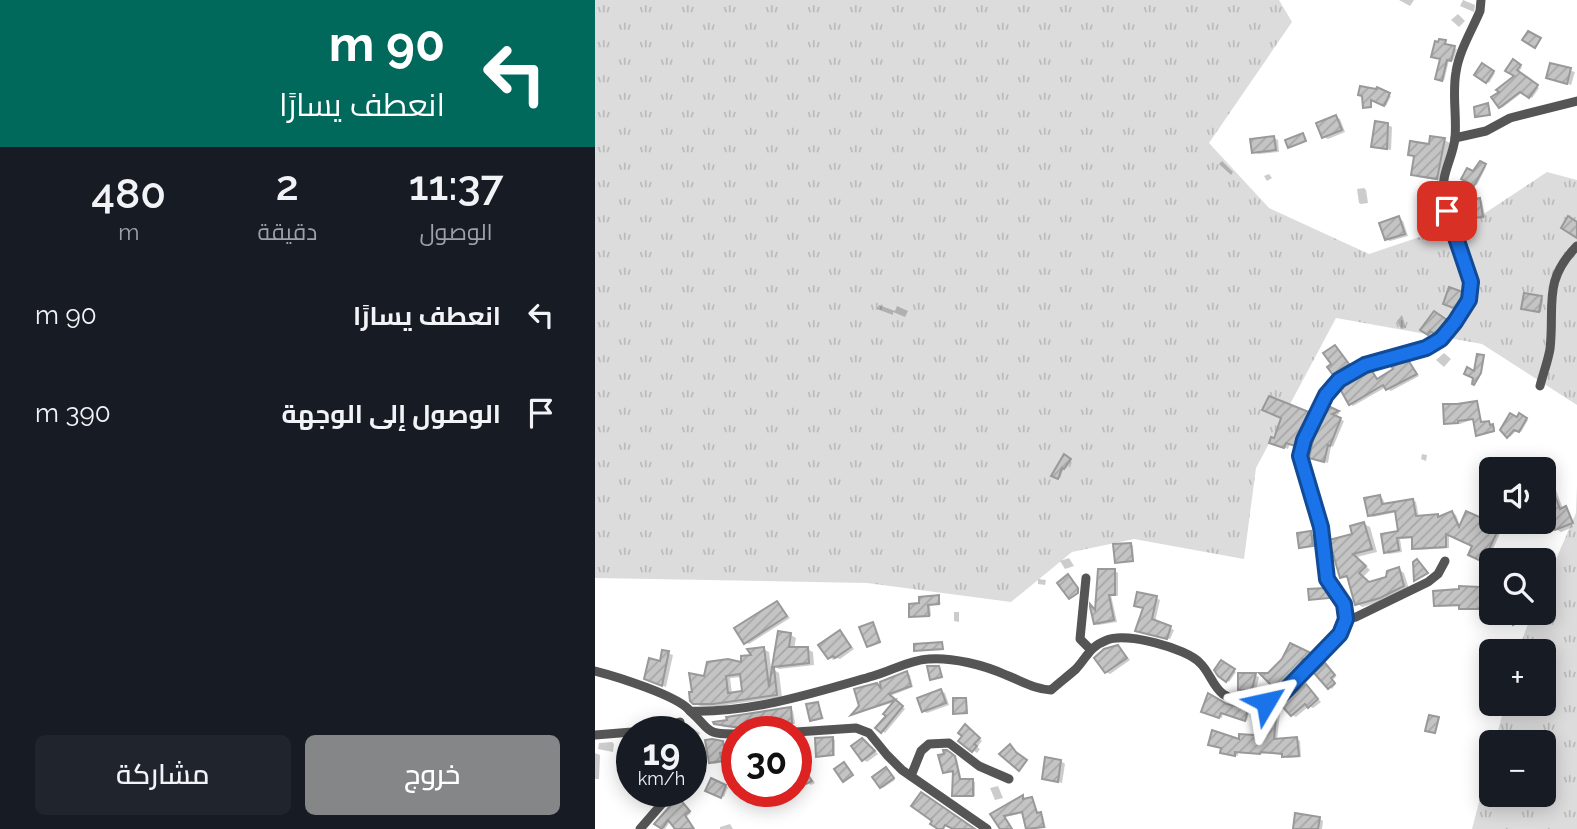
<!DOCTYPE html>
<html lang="ar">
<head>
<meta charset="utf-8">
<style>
  body { margin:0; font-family:Raleway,Cairo,sans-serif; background:#20242c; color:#f1f3f6; direction:rtl; height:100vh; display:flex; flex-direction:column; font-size:26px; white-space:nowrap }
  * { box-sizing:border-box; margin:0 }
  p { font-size:23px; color:#9ea1a6 }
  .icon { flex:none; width:38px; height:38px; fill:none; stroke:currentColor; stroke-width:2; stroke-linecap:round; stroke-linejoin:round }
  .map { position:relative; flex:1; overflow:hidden; direction:ltr }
  .drawer { display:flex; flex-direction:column; background:#171b24; width:595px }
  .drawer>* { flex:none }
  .top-card { background:#00695c; color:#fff; overflow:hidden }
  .tools { position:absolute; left:884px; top:457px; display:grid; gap:14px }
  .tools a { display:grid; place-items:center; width:77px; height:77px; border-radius:10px; background:#171b24; box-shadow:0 4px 18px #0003; font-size:35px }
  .speed { position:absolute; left:21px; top:716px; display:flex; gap:14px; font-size:35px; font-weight:700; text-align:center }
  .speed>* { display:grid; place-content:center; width:91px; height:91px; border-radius:50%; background:#171b24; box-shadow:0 4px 18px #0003; line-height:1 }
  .speed small { font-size:18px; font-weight:400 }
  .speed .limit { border:10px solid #d22; background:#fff; color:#111 }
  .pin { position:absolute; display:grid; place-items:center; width:60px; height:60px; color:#fff; margin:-30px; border-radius:14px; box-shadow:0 4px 10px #0006 }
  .me { position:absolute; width:77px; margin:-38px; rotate:54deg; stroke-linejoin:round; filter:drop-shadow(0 0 5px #0008) }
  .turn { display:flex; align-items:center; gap:24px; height:147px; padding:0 35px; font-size:32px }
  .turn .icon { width:91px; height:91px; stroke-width:2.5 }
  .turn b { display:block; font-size:49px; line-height:60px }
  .eta { display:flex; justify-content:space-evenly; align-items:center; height:119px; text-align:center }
  .eta b { font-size:42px; font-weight:600; line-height:49px }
  .cta { display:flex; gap:14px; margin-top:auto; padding:14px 35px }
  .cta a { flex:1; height:80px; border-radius:10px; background:#858687; color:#fff; font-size:28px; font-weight:600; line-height:80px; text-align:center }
  .cta a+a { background:#20242c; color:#f1f3f6 }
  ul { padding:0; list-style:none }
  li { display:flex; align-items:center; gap:21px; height:98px; padding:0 35px }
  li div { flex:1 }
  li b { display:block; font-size:26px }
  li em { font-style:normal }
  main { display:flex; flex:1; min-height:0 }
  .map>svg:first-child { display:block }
  .grass { fill:url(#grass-tufts) }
  .shadow { fill:#0003; fill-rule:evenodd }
  .building { fill:url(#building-hatch); stroke:#999; stroke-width:2; fill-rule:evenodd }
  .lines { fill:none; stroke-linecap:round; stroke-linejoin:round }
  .minor { stroke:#555; stroke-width:9 }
  .route-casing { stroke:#114b97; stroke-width:18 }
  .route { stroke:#1a73e8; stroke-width:12 }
</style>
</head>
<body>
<main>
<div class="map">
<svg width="982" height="829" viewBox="0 0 982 829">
  <defs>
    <pattern id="grass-tufts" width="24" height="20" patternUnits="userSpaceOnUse" patternTransform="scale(1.75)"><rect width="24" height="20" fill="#dcdcdc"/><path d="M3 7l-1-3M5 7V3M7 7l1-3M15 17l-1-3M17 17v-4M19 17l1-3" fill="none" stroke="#bbb"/></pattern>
    <pattern id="building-hatch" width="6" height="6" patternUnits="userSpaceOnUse" patternTransform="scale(1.75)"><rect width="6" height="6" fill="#c4c4c4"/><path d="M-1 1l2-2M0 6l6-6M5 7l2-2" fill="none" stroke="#a7a7a7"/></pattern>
  </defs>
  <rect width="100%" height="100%" fill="#fff"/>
  <!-- grass -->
  <g class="grass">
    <path d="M0,0H684L697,22L614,143L674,208L774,254L884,217L952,172L982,180V405L887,344L741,318L661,468L649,559L539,539L477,552L416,602L272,583L0,578Z"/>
    <path d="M982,486V829H877L896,756V794H948V742H900L910,704H948V651H923L937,613L948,612L949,587L981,513Z"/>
  </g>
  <!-- shadow -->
  <g class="shadow">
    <path d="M804,0H819L815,6Z"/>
    <path d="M868,0L880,5L879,12L865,6Z"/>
    <path d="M863,14L870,21L864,27L856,20Z"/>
    <path d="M850,42L851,46L862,49L858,61L854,60L849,81L844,79Z"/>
    <path d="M918,62L927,67L923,73L944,88L937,98L928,92L907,108L905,106L922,76Z"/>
    <path d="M887,65L900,73L894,83L881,74Z"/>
    <path d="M956,65L980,72L976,85L957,80Z"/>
    <path d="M783,89L796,96L791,106L777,99V107H770Z"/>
    <path d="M741,117L745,119L750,132L733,139L729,137Z"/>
    <path d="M793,125L797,127L796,150L777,146Z"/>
    <path d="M679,138L683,140L684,152L663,154L659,152Z"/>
    <path d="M849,140L855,143L847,181L823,177L818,174L820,157L815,154Z"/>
    <path d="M627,161L638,172L636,175L624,164Z"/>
    <path d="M885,163L891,167L882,185L869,179L879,173Z"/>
    <path d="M674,174L677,178L672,181L669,176Z"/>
    <path d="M769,188L771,190L773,203L766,204L764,203L762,189Z"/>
    <path d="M885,200L887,201L890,217L882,218L878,210L871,209Z"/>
    <path d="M804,218L808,221L813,236L795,241L791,239Z"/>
    <path d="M855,289L869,295L863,309L850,303Z"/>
    <path d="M946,298L948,299L946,312L930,309Z"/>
    <path d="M284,305L300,311L302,306L313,311L310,317L298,312V315L282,309Z"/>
    <path d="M839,313L853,323L847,330L842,333L838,331L835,335L828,330Z"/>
    <path d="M807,315L811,328L806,329L802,321Z"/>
    <path d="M740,347L757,367L743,376L734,367L738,364Z"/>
    <path d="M849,353L856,359L849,367L841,360Z"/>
    <path d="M813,362L824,376L796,391L791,387L758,406L755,404L777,373L784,380Z"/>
    <path d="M882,403L887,424H896L900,427V432L882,435L879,419L865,424L851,423Z"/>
    <path d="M733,408L745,413L739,417L749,421L738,447L736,446L733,463L716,458Z"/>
    <path d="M713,413L716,415L704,447L695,443L693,449L679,444L688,418Z"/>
    <path d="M925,416L933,420L926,432L922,430L915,437L913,436Z"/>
    <path d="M827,454L832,455L831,461L826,459Z"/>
    <path d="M470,456L476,461L471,468L469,467L465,478L458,475Z"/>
    <path d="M947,463L952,466L968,509L974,510H971L978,527L966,532L961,529L954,510L948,512V469H931Z"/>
    <path d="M896,493V509L890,495Z"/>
    <path d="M785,497L788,499L790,505L818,500L821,502L824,518L842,516L846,518L857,513L861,515L866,528L904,527L907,529L892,562L875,554L879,545L854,534V548L823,550L819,548V538L805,539L807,552L794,554L790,552L805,532L802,512L778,517L774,515Z"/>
    <path d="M769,524L775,527L782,552L762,557L775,570L768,577L775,583L792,578L803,569L809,573L814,589L791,600L767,607L762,603L755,579L747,576L759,535Z"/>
    <path d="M716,533L718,535L720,546L706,547Z"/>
    <path d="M536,544L538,546L539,562H521Z"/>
    <path d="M918,554L933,559L935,560H917Z"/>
    <path d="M474,558L479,566L470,569L465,561Z"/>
    <path d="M896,570V605H892L893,610H869L866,606L844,607L841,605L888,588Z"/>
    <path d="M520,571L523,573V596L516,595L522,622L503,625L500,623L498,607L502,610Z"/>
    <path d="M443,579L451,580L450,585L443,584Z"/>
    <path d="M343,597L346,604L335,605L336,616H316L326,605Z"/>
    <path d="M561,598L565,600L560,622L579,630L575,639L545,632Z"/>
    <path d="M182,603L195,618L154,644L150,642Z"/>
    <path d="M359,612H364V622L359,621Z"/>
    <path d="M928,612L932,618L922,625L919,624Z"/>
    <path d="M278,624L286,643L275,647L273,646Z"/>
    <path d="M245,632L259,649L245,659L242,658L238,660L225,645Z"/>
    <path d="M196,635L201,638L199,649H212L218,652L219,665L184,669L179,666Z"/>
    <path d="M696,646L718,657L716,661L712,660L707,671L685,691L674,675L689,660Z"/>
    <path d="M168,649L174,652L177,675L179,670L184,673L187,697L124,706H105L99,703L110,678L148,664ZM147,677L149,692L137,694L135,678Z"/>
    <path d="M526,649L535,660L515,674L511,672Z"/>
    <path d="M68,652L78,655L71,687L55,681L66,663Z"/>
    <path d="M626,662L641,672L634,682L624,675Z"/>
    <path d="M732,667L741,677L737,680L741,684L737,689L735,687Z"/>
    <path d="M312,673L315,675L318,687L295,696L310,709L290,733L287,731L300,702L259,714L282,685L287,689Z"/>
    <path d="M660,675L664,677L661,691L644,689Z"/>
    <path d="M711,686L726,702L718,708L714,706L701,717L697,715Z"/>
    <path d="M346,691L350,693L354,705L332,713L328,711Z"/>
    <path d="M223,703L229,719L219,721L217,720Z"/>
    <path d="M632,706L654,712L652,721L628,713L627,718L611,713Z"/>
    <path d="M195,709L198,711L200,724L154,729L129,727L121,723Z"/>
    <path d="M682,710L685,712L682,740L702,739L705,741L706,757L692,758L689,754L643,753V756L630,753L645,741L660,737Z"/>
    <path d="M92,725L105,733L101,740L96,738V732L85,731Z"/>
    <path d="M371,726L387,741L382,747L385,749L382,753L365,741L369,736Z"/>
    <path d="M238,739L240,740V756H223Z"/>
    <path d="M267,740L283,754L272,762L269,760Z"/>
    <path d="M17,742L19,744L18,752L3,749L4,743Z"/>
    <path d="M128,743L132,745L133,754H129L130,762L119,764L115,762Z"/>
    <path d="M0,753L5,755L4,779H0Z"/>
    <path d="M354,754L362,759L367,781L380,782V796H361L359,772H349Z"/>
    <path d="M201,757L220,783L216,785L211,781L207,784L201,780Z"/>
    <path d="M466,761L470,764L467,783L449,778Z"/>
    <path d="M293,770L300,780L288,788L286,787Z"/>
    <path d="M117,780L133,787L129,797L113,790Z"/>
    <path d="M403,786L408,798L400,800L395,788Z"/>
    <path d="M428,797L431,800L439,801L444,815L448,816L451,828L433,829L429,813L410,817L418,829H407L398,815Z"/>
    <path d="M84,799L96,813L91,817L99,829H82L76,820L70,829L61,824Z"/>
    <path d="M725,819L728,821L727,829H700Z"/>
    <path d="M135,824L138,829H125V827Z"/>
  </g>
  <!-- building -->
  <g class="building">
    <path d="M933,31L946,38L940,48L927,40Z"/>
    <path d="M844,39L851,40L850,44L860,46L856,61L852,60L847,81L840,79L845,59L836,57L840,41L843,42Z"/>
    <path d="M918,59L926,65L922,70L943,85L934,98L925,92L904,108L896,97L904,92L901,90L919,76L910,71Z"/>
    <path d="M887,63L899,71L891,83L879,75Z"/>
    <path d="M955,63L976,68L972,84L951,78Z"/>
    <path d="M765,86L781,89L782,87L795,93L789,106L776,100V107L768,108L767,96L763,95Z"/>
    <path d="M893,103L895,115L880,117L879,107Z"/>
    <path d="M741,115L747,130L727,138L721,123Z"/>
    <path d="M780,121L793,123L792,149L776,147Z"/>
    <path d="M708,133L711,141L693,148L690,140Z"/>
    <path d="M679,136L681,150L657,153L655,139Z"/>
    <path d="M835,136L850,138L842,179L816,175L819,156L813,155L815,141L834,144Z"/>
    <path d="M885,161L891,164L879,186L866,179L872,168L878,171Z"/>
    <path d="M885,198L888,217L878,218L877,209L870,210L868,201Z"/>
    <path d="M844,207L848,220L835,223L831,210Z"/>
    <path d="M804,216L810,234L790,240L784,223Z"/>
    <path d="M973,216L982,222V238L966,228Z"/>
    <path d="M854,287L868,292L861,309L848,304Z"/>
    <path d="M929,293L947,296L944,312L926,309Z"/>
    <path d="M839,311L852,320L845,329L838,333L835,331L833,335L825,330Z"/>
    <path d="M740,345L754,364L738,375L732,367L736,364L728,353Z"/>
    <path d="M882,354L889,355L886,373L879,385L877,384L878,378L869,374L872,367L879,371Z"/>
    <path d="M813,360L822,374L791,390L788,385L754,405L745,389L751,384L777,371L782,379L798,369L796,366L799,364Z"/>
    <path d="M674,396L714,412L700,446L691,443L689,448L674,443L676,437L679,438L686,418L667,410Z"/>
    <path d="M882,401L886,422L894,421L895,425L898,424L899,431L881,436L878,419L863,421V423L849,424L848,404H862Z"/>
    <path d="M733,406L744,411L737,414L746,418L735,446L733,445L729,462L714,458L718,440Z"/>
    <path d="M915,413L922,417L924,413L932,418L924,432L919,430L912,438L905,430Z"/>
    <path d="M469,454L476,459L469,469L467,468L463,479L456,476Z"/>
    <path d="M947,461L965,509L971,506L978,523L960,530L951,507L948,508V469H929Z"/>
    <path d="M785,495L787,504L818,499L821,516L843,514V517L857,511L864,527L871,511L905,526L888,562L873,555L877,546L851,534V547L817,549V537L802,538L804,550L789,553L786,534L803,531L800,511L773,516L769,498Z"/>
    <path d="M769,522L777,549L758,554L771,566L764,573L774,582L791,577L792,571L804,567L809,586L785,598L760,605L752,576L745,578L734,540L757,534L755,526Z"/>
    <path d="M716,531L718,546L704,548L702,533Z"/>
    <path d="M536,543L538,561L520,563L518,544Z"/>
    <path d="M822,559L833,573L819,581L818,562Z"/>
    <path d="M889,567L896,568V604H890V609H864V605L839,606L838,591L864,589V586L886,587Z"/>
    <path d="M503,569H520V595H514L519,620L499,624L495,607V604L500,610Z"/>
    <path d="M473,574L483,588V593L474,599L462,583Z"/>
    <path d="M730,588L735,598L714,600L713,589Z"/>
    <path d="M542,592L562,596L557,619L576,626L572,639L540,631L548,608L539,606Z"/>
    <path d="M344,595V604L333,605L334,616L314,617V604L324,603V597Z"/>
    <path d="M182,601L192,616L149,644L139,628Z"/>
    <path d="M910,612H936L918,625Z"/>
    <path d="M278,622L285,642L272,647L264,627Z"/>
    <path d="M245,630L256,647L240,658L238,656L233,659L223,645Z"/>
    <path d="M183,631L196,633L194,647H213L214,663L177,667Z"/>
    <path d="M347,642L348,649L319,651V644Z"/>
    <path d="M695,643L716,653L713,660L708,659L703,669L681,690L664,673H673L687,659Z"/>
    <path d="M523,645L532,658L510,673L499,658L509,649Z"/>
    <path d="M169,647L174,687L177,668H179L182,695L118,704H98L95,701L94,692H97L94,673L109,676L112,662L133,659L146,662V656L156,655L152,649ZM145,674L147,691L133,693L131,676Z"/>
    <path d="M67,650L74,651L67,686L49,679L54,658L65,661Z"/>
    <path d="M626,660L640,669L631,682L623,676L619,670Z"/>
    <path d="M730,663L740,675L736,678L740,683L733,689L719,673Z"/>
    <path d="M332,666H344L347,677L335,680Z"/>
    <path d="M312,671L316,686L294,694L308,706L286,733L280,728L291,716L288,714L300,700L256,715L264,706L259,689L282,683L286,689L285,682Z"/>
    <path d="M643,673H661L657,690H643Z"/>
    <path d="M711,684L723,699L713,708L710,704L696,716L686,705Z"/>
    <path d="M346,689L351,703L327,712L322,698Z"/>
    <path d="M613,693L632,704L653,709L650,721L626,713L624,718L606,712Z"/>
    <path d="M358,698H371L372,713L358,714Z"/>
    <path d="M223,702L227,718L215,721L211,704Z"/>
    <path d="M196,707L197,723L146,728L119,724L118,722L132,720L131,717Z"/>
    <path d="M672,707L682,708L679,739L702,737L704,756L687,757V754L666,752L665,754L640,752V756L625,753L626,748L613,745L617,730L644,739V734L660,735L663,731L665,709Z"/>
    <path d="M834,715L844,717L840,733L830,731Z"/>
    <path d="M370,724L385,738L379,744L382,746L377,752L363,741L367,736L363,733Z"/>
    <path d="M238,737V755L221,757L220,738Z"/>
    <path d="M267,738L280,751L267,761L256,746Z"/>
    <path d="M117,739L128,741L130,752L125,753L127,761L114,763L110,740Z"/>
    <path d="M415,744L421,752L432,760L424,771L404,754Z"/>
    <path d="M348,750H352L360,756L365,779H378V796H357L358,771L348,773L343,755L349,754Z"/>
    <path d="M201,757L217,781L211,784L208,779L201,783Z"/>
    <path d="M450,757L466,760L463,782L447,779Z"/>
    <path d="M249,762L258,775L248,782L239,769Z"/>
    <path d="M291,767L299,778L285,788L277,777Z"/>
    <path d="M116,778L131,785L126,798L110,791Z"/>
    <path d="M326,792L329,794L380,829H358L350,825L348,829H343L335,824L337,821L316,806Z"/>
    <path d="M428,795V799L437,797L442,813L446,812L449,827L431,829L427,812L409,816L417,829H405L395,814Z"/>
    <path d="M83,797L95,811L90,815L99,829H80L73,820L67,829L59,824Z"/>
    <path d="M700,813L725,817L723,829H698Z"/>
  </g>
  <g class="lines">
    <!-- minor -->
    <g class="minor">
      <path d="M860,138L891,131L915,118L982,101"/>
      <path d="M945,386C948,374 953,361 955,349C960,306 947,281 982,246"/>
      <path d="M491,578L485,639L495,649"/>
      <path d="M751,619L761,617L833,582L843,574L850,561"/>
      <path d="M0,671C20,676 84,696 95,711C157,713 219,693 278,676C296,671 314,660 333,659C357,657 389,665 411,675C427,681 439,689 456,690C464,683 473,676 481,669C493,656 494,647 512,640C531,632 591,648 605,663C614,671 618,687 628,694C644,705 675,705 690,692C708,674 757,631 750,605C747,595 736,588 732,578C727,562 729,544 726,529C724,518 720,507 717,497C712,479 703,462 708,444C714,425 730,389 747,378C792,347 848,363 873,301C885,273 853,227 849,196C845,175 858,158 860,138C862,116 857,94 861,72C864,51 877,30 885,11L886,0"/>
      <path d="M95,711C116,729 108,735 142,734"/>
      <path d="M44,732L61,730L85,722"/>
      <path d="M201,732L261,728L274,733L292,755L307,770L392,829"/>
      <path d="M0,735L37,732"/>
      <path d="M316,776L326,751L334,744L354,743L384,766L414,779"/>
      <path d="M45,829L78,791"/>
    </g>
  </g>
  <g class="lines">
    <defs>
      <path id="route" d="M671,702L687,694L745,634L751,619L749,604L732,579L726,527L705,456L709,440L731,395L744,380L770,365L831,348L846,339L860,322L874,300L876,282L852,211"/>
    </defs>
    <!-- route casing -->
    <use href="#route" class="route-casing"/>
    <!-- route -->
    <use href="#route" class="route"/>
  </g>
</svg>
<div class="tools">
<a><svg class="icon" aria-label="sound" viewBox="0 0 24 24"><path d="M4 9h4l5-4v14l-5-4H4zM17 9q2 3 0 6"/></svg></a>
<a><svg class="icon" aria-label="search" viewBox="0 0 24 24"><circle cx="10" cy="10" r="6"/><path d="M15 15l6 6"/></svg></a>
<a>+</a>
<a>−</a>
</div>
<div class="speed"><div>19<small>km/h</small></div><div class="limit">30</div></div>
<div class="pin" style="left:852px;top:211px;background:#d93025"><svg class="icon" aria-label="arrive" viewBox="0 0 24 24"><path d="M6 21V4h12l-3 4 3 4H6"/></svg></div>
<svg class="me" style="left:671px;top:702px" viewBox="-20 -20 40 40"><path d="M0-17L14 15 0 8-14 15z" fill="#1a73e8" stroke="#fff" stroke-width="4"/></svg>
</div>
<section class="drawer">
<div class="top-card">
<div class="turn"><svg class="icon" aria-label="left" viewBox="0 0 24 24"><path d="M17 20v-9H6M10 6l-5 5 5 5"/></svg><div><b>90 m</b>انعطف يسارًا</div></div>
</div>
<div class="eta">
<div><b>11:37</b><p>الوصول</p></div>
<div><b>2</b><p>دقيقة</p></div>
<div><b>480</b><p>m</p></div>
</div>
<ul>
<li><svg class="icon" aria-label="left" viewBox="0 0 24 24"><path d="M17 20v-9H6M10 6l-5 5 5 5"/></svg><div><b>انعطف يسارًا</b></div><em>90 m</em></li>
<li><svg class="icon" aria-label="arrive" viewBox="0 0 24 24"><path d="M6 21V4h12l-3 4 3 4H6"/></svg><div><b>الوصول إلى الوجهة</b></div><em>390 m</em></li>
</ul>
<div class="cta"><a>خروج</a><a>مشاركة</a></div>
</section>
</main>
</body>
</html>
